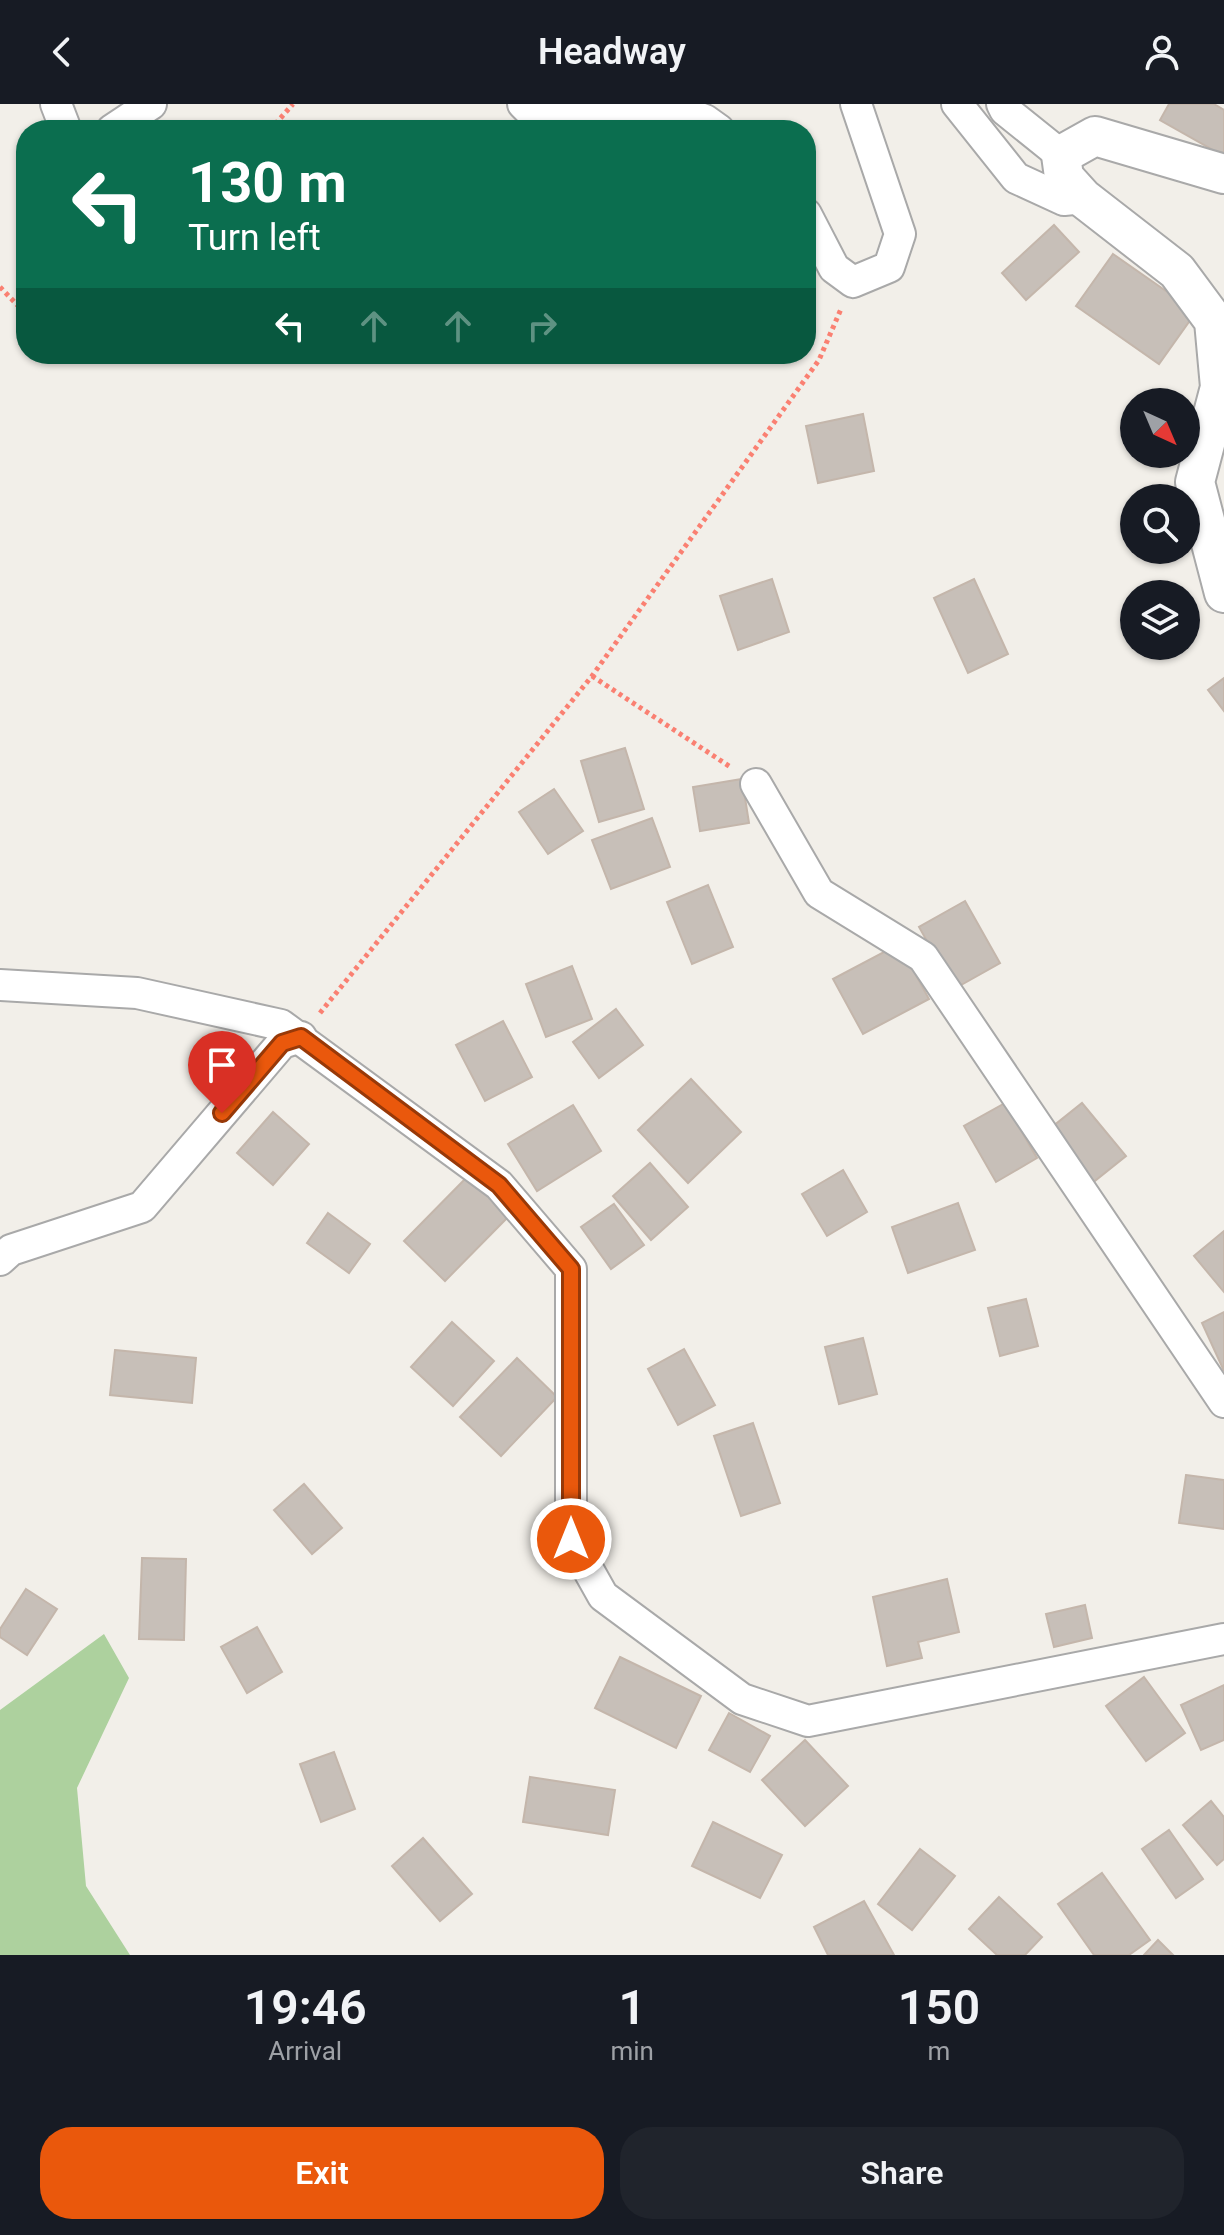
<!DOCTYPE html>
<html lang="en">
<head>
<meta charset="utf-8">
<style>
  body { margin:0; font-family:Roboto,sans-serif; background:#20242c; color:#f1f3f6; height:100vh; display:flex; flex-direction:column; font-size:30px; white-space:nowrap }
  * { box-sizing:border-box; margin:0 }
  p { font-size:26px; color:#9ea1a6 }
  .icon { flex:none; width:44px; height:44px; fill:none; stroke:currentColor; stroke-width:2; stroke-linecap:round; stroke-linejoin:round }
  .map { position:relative; height:1851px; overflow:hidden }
  .details { display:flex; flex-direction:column; background:#171b24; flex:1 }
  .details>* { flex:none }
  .top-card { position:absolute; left:16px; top:16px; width:800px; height:244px; border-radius:32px; box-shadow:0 2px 6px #0004; background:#0b6e4f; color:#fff; overflow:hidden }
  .needle { width:52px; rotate:136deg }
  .fabs { position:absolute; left:1120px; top:284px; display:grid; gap:16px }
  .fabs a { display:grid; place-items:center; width:80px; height:80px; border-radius:50%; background:#171b24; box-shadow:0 2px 6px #0004; font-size:40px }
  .pin { position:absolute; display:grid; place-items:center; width:68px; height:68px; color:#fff; margin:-82px -34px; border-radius:50% 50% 50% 0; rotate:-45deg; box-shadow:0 0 8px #0007 }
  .pin .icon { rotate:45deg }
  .me { position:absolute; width:88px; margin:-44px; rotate:0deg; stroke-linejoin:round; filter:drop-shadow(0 0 6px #0008) }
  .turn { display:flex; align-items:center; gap:28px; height:168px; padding:0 40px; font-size:36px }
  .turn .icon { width:104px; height:104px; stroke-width:2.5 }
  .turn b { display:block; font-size:56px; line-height:68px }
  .lanes { display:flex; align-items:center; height:76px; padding:0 40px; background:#0003; justify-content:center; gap:40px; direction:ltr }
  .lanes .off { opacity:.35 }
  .eta { display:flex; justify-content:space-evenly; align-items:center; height:136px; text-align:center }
  .eta b { font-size:48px; font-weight:600; line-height:56px }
  .button { display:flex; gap:16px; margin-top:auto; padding:16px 40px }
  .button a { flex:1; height:92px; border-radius:32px; background:#ea580c; color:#fff; font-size:32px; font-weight:600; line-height:92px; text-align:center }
  .button a+a { background:#20242c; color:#f1f3f6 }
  header { display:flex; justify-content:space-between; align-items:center; height:104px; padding:0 40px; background:#171b24; font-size:36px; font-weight:600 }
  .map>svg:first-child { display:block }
  .forest { fill:#add19e }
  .building { fill:#c7bfb8; stroke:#c4b6ab; stroke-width:2 }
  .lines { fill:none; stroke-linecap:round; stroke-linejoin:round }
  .minor-casing { stroke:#a9a9a9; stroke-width:34 }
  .tertiary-casing { stroke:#a9a9a9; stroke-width:42 }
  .path { stroke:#fa8072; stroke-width:5; stroke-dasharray:4 4; stroke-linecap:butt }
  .minor { stroke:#fff; stroke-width:30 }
  .tertiary { stroke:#fff; stroke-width:38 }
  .route-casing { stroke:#983908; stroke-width:20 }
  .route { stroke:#ea580c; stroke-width:14 }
</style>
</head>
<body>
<header><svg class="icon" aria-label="back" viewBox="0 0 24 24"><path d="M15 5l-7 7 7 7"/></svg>Headway<svg class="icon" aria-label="person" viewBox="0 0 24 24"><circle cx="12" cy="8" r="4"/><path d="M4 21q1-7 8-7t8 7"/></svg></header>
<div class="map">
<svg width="1224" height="1851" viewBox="0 0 1224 1851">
  <rect width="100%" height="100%" fill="#f2efe9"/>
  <!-- forest -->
  <path class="forest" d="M104,1530L129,1574L77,1684L86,1782L130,1851H0V1606Z"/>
  <!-- building -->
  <g class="building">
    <path d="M1169,0H1214L1224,6V47L1222,51L1160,16Z"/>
    <path d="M1054,121L1079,148L1026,196L1002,169Z"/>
    <path d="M1113,150L1196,208L1159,260L1076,202Z"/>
    <path d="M863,310L874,367L818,379L806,322Z"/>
    <path d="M772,475L789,528L738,546L720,492Z"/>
    <path d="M974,475L1008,550L968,569L934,494Z"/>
    <path d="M1224,574V607L1208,586Z"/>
    <path d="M625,644L644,705L599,718L581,657Z"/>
    <path d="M742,675L749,719L700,727L693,683Z"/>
    <path d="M554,685L583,727L548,750L519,708Z"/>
    <path d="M652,714L670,763L611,785L592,736Z"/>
    <path d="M708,781L733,843L692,860L667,798Z"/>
    <path d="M965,797L1000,859L954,885L919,823Z"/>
    <path d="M899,840L929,895L863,930L833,875Z"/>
    <path d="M572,862L592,915L546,933L526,880Z"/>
    <path d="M616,905L643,941L599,974L573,938Z"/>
    <path d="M503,917L532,973L485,997L456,941Z"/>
    <path d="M691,975L741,1028L688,1079L638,1026Z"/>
    <path d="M1005,999L1037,1054L996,1078L964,1022Z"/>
    <path d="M1082,999L1126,1052L1091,1080L1047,1027Z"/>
    <path d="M573,1001L601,1047L537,1087L508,1040Z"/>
    <path d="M273,1008L309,1040L273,1081L237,1049Z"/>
    <path d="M650,1059L688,1103L651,1136L613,1092Z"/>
    <path d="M843,1066L867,1108L827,1132L802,1090Z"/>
    <path d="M471,1069L512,1109L445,1177L404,1137Z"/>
    <path d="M958,1099L975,1146L908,1169L892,1123Z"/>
    <path d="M614,1100L644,1141L611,1165L581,1123Z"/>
    <path d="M328,1109L370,1140L349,1169L307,1139Z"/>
    <path d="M1224,1127V1188L1194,1152Z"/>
    <path d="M1026,1195L1038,1242L1000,1252L988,1204Z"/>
    <path d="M1224,1208V1267L1202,1219Z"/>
    <path d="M452,1218L494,1257L453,1302L411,1263Z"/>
    <path d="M863,1234L877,1290L839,1300L825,1243Z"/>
    <path d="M684,1245L715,1301L678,1321L648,1265Z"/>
    <path d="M115,1246L196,1254L192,1299L110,1291Z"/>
    <path d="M517,1254L557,1293L501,1352L460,1313Z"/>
    <path d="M753,1319L780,1399L741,1412L714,1332Z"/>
    <path d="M1186,1371L1224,1376V1425L1179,1419Z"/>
    <path d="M304,1380L342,1424L312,1450L274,1406Z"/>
    <path d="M142,1454L186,1455L184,1536L139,1535Z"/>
    <path d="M947,1475L959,1528L918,1538L922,1554L887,1562L873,1493Z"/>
    <path d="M26,1485L57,1505L27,1551L0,1533V1525Z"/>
    <path d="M1085,1501L1092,1534L1054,1543L1046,1510Z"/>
    <path d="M257,1523L282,1568L247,1589L221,1543Z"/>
    <path d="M620,1553L701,1592L676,1644L595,1604Z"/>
    <path d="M1144,1573L1185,1629L1146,1657L1106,1602Z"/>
    <path d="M1224,1581V1636L1201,1646L1181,1601Z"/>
    <path d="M729,1609L770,1632L750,1668L709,1646Z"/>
    <path d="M805,1636L848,1682L805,1722L762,1676Z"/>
    <path d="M334,1648L355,1705L321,1718L300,1660Z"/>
    <path d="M530,1673L615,1686L608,1731L523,1718Z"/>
    <path d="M1211,1697L1224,1713V1755L1217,1761L1183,1721Z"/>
    <path d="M713,1718L782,1751L760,1794L692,1762Z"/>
    <path d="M1169,1726L1203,1775L1176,1794L1142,1745Z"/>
    <path d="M423,1734L472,1790L440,1817L392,1762Z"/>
    <path d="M920,1745L955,1772L912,1826L878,1800Z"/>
    <path d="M1102,1769L1150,1836L1129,1851H1094L1058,1800Z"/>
    <path d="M999,1793L1042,1833L1025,1851H997L969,1825Z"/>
    <path d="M864,1797L894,1851H828L814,1823Z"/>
    <path d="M1158,1836L1173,1851H1144Z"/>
  </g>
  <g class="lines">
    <defs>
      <g id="minor">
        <path d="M56,0L66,26"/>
        <path d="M523,0L528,5L666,1L705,16L719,26"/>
        <path d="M957,0L1016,74L1064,96L1083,94"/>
        <path d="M1002,0L1005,6L1061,51"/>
        <path d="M112,26L151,0"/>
        <path d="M806,110L834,164L853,178L889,163L900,130L856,0"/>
        <path d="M756,680L819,789L923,853L1224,1298"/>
        <path d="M0,881L137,889L281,921L499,1081L571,1165V1435L603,1492L742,1595L808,1617L1224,1535"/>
        <path d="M0,1156L11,1146L142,1103L282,939L301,933"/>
      </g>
      <path id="tertiary" d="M1224,70L1095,32L1061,51L1064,73L1083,94L1177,167L1214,217L1220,283L1195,378L1224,489"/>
    </defs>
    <!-- minor casing -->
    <use href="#minor" class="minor-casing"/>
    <!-- tertiary casing -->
    <use href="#tertiary" class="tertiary-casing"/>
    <!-- path -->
    <g class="path">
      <path d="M270,26L293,0"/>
      <path d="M0,183L26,210"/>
      <path d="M592,572L732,664"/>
      <path d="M320,909L592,572L819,256L841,205"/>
    </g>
    <!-- minor -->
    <use href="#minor" class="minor"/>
    <!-- tertiary -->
    <use href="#tertiary" class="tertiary"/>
  </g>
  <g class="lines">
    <defs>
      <path id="route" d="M222,1009L282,939L301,933L499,1081L571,1165V1435"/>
    </defs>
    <!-- route casing -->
    <use href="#route" class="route-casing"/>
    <!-- route -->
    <use href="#route" class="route"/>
  </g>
</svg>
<div class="fabs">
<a><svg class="needle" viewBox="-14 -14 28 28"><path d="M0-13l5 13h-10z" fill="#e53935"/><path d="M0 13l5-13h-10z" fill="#9ea1a6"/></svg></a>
<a><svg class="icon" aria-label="search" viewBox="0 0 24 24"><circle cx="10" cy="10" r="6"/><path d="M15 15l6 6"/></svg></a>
<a><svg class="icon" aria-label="layers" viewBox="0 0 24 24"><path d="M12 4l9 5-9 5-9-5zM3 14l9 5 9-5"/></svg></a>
</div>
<div class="pin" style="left:222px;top:1009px;background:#d93025"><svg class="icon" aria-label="arrive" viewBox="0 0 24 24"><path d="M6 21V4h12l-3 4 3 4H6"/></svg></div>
<svg class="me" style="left:571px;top:1435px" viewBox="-20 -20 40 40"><circle r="17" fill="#ea580c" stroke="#fff" stroke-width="3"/><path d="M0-11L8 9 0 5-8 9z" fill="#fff"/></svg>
<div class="top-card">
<div class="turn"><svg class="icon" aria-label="left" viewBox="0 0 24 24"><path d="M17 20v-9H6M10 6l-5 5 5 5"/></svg><div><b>130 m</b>Turn left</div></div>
<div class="lanes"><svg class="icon" aria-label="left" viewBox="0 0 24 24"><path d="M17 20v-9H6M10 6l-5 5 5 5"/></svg><svg class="icon off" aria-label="ahead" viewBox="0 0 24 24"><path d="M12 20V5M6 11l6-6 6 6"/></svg><svg class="icon off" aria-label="ahead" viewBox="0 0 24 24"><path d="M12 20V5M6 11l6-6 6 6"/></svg><svg class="icon off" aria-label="right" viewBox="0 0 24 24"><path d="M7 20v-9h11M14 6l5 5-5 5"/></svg></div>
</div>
</div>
<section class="details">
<div class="eta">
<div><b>19:46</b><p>Arrival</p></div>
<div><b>1</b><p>min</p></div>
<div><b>150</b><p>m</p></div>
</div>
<div class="button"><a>Exit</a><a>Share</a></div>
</section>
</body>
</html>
